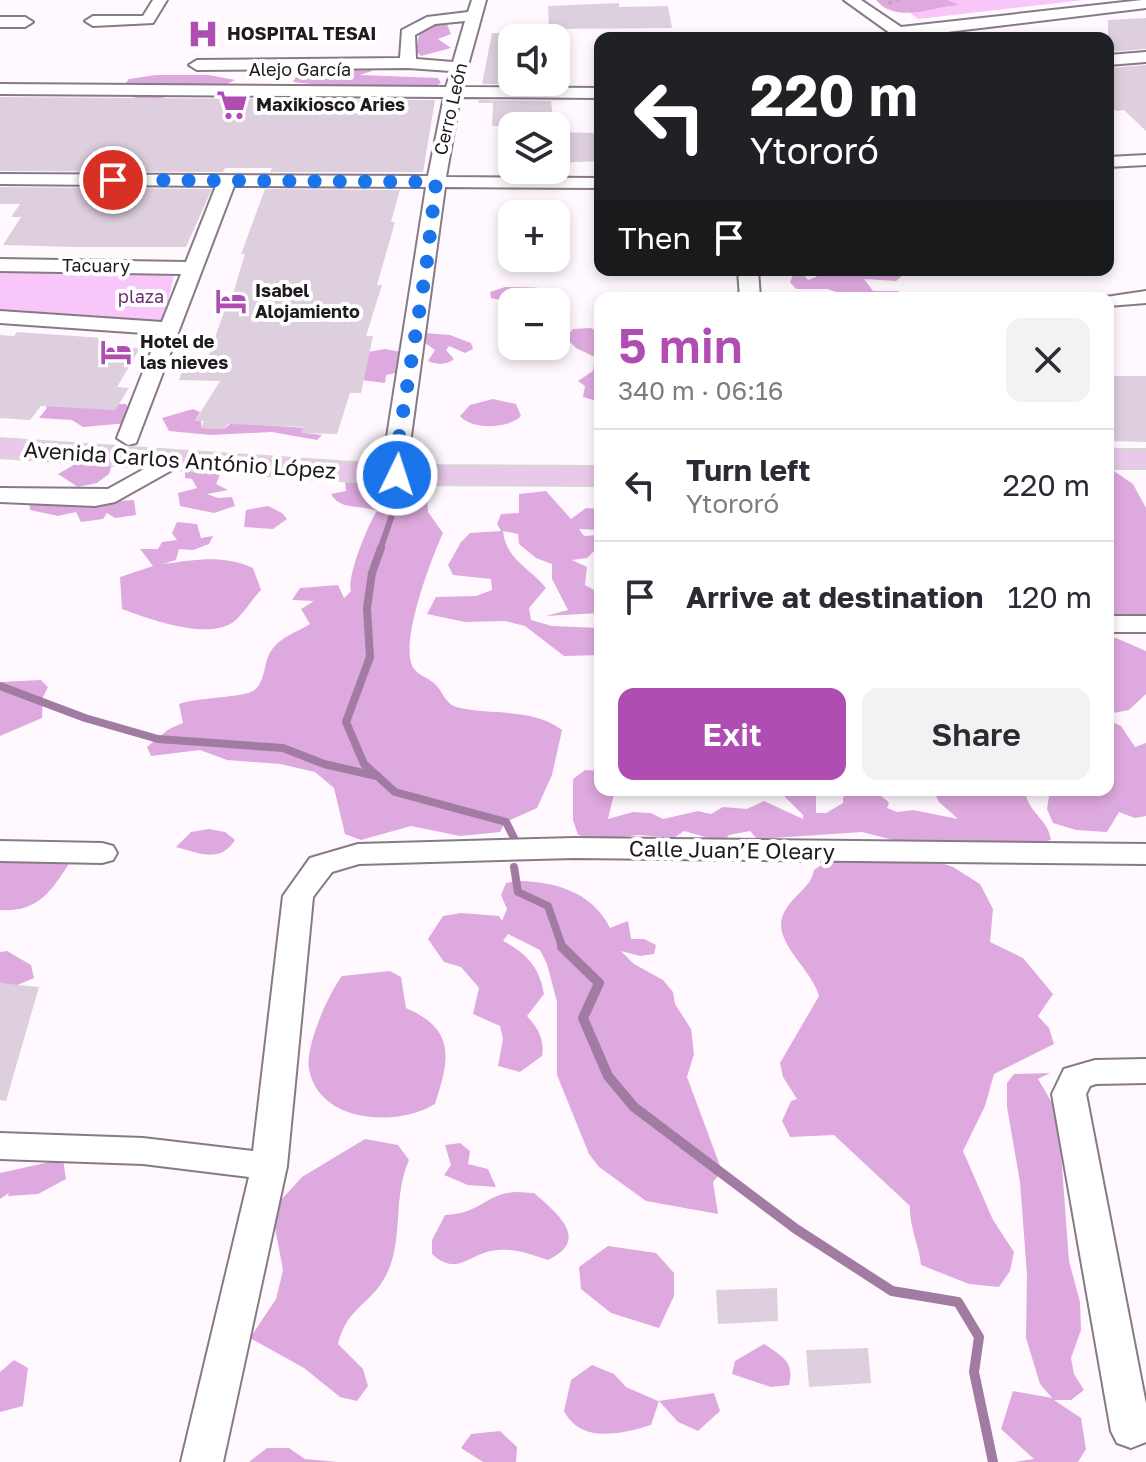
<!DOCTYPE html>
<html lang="en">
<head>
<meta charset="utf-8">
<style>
  body { margin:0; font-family:"Golos Text",sans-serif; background:#f2f2f3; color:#2b2b33; height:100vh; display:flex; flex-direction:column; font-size:30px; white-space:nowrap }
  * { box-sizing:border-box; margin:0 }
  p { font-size:26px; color:#7c7c81 }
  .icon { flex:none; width:44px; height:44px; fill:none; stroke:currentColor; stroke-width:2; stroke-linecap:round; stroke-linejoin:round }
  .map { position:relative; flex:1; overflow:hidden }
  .sheet { position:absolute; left:594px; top:292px; width:520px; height:504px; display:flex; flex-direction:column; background:#fff; border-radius:16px; box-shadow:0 4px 12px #0003 }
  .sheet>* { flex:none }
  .top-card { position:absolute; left:594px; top:32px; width:520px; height:244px; border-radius:16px; box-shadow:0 4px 12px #0003; background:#202124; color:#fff; overflow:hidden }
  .controls { position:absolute; left:498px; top:24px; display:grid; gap:16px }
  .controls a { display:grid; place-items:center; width:72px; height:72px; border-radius:16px; background:#fff; box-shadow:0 4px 12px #0003; font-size:40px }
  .pin { position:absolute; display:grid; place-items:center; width:68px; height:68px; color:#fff; margin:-34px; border:4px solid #fff; border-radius:50%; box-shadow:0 2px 8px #0007 }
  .me { position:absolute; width:88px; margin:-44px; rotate:4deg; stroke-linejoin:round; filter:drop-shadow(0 0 6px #0008) }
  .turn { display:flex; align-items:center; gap:28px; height:168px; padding:0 24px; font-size:36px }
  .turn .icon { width:104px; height:104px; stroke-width:2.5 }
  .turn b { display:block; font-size:56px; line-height:68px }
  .then { display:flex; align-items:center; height:76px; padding:0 24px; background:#0003; gap:16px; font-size:30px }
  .round { display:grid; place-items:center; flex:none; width:84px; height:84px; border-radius:16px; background:#f2f2f3 }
  .overview { display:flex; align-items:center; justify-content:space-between; height:136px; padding:0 24px }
  h1 { font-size:48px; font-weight:600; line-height:60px; color:#b04db3 }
  .button { display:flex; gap:16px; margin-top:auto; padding:16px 24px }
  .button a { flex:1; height:92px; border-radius:16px; background:#b04db3; color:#fff; font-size:32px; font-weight:600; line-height:92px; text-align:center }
  .button a+a { background:#f2f2f3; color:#2b2b33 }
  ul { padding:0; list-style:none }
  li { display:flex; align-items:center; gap:24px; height:112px; padding:0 24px; border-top:2px solid #e1e1e2 }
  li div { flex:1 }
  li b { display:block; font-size:30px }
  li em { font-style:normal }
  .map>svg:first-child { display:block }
  .green { fill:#f8c6f8 }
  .forest { fill:#dea9de }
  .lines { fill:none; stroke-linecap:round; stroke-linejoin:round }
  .stream-far2 { stroke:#a27ba2; stroke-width:6 }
  .stream-far1 { stroke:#a27ba2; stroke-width:8 }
  .stream { stroke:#a27ba2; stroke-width:10 }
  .building { fill:#ddcfdd }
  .minor-casing { stroke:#877a87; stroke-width:4 }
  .major-casing { stroke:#d7d6d6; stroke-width:4 }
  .path { stroke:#b1acb1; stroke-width:3; stroke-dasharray:4 4; stroke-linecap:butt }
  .minor { fill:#fff; fill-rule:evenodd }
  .major { fill:#eac8ea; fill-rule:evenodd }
  .route { stroke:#1a73e8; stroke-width:14; stroke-dasharray:0 25.2 }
  .labels { text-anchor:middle; stroke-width:8; stroke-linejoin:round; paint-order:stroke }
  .far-poi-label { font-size:18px; font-weight:bold; fill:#1f1a1e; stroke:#fff; text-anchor:start }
  .far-street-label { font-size:18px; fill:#1f1a1e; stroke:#fff }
  .far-park-label { font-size:18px; fill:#6f3070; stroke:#fff }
  .street-label { font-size:22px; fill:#1f1a1e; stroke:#fff }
</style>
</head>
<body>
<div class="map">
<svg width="1146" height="1462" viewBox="0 0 1146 1462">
  <rect width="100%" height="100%" fill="#fff9ff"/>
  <!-- green -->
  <g class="green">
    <path d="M894,0H1084L918,19Z"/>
    <path d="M0,267L175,270L163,325L0,313Z"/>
  </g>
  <!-- forest -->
  <g class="forest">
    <path d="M876,0H947L959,5C932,6 898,25 876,0Z"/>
    <path d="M437,22L447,24L451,34L438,39L451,48L421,56L416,51L420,30Z"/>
    <path d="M327,66L371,67L372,71L360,75L438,78L441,83L432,88H346L293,82L296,77L341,74L323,73Z"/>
    <path d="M156,75H209L235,80L223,86L153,85L169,95C153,104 135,98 118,93L129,79Z"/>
    <path d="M819,270H903V275L896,281L864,279L873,291H898L906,298H855L827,289H796L790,282L794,273H802L808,280L816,277Z"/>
    <path d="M505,287C526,288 551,284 566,299L556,307V302H509L491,298L490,292Z"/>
    <path d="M591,328L600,334V402L583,397L585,386L578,381L593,371L595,357L576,348L566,338L573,329Z"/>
    <path d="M425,333L450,335L471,343L473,349L465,353L449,346L446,350L454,359C447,365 436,365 428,361L435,350L421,340Z"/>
    <path d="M385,349L401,352L405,371L386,375L385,383L361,380L368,352Z"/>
    <path d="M493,399L516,404L521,416C508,429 472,430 460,416L470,405Z"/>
    <path d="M44,403L114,410L119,404H126L130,411L128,423L83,427L72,420L39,418L47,408Z"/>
    <path d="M193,409L200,412L195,421H201V428L224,429L231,423L306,428L305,433L322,435L317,440L272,432L211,435L169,431L162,418Z"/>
    <path d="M84,459L112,464L109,474L97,483L78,487L58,474Z"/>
    <path d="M197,466L220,475L216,484L228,490L207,494L218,498L232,497L235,506L214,513L180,506L178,493L197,488L192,479L185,478V470Z"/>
    <path d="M1108,467L1133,484L1146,508V615L1108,618Z"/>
    <path d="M362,479L371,486L368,497C389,501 402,492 427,496L428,512L443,533C432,557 396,649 415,670C420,676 429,678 435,684C445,694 445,705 460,708C494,715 533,708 562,730L552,775L537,808L506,822L500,832L460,836L411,826L361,840L345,834L334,788L315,772L280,764L227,760L200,750L151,756L147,747L169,729L183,723L179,704C199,697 240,698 253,691C266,683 263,663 271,651C281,636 296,633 310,624L301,609L314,601L292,600L300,588L338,585L344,598L351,591C346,578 369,522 377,511C360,504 340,511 331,494L346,491L345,481Z"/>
    <path d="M546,491L571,519L586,508L600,509V530L579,529L584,536L600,535V545L587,558L572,560L587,567L585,585L600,593V613L546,616L568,610L552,579V564L536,558L519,544L518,534L503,531C506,560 530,568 546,588L529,608L531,620L552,626L600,628V655L564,656L525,626L505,621L465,622L427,614L436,597L476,596L492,590L491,579L453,575L448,565L461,542L470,533L501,531L497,524L501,514L519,513V494Z"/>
    <path d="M134,500L136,515L115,518L107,513L103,519L81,522L76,512L58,516L30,510L29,501L53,505Z"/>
    <path d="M268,506L282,513L287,519L273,529L244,527L246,510Z"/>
    <path d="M177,522L197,524L201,538L213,536L209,544L193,550L179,549L176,560L163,564C195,560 222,554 253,568L261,590C252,599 246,610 237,619C213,643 149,619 122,609L120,577L153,566L140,549H158L162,542L177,540L172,533Z"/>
    <path d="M1116,638L1146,651V694L1129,710L1108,714V639Z"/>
    <path d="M41,680L48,687L43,697L42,718L0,736V682Z"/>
    <path d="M1108,720L1121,726L1135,747L1146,743V816L1135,818L1119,812L1107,832L1076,830L1053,823L1047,809L1050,790H1108Z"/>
    <path d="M585,770L600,771V790H615L608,819L633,812L651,813L663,819L698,811L711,814L723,807L747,809L764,801L803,819V815L785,797V790H816V813H826L843,803V797C859,789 876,788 889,803L887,808L897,812L913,810L958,819L939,802L933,790H1025C1028,814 1048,818 1051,840L1033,844L901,842L862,832L757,839L750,831L729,835L723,842L684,831L674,838L638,835L601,840L578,835L573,820V779Z"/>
    <path d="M209,829L225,832L235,840C220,864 199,853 176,847L191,832Z"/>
    <path d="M54,858L70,862C51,892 38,912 0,910V863Z"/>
    <path d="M827,861H936L953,867L980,884L993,909L990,942L1023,958L1053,994L1038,1016L1049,1028L1054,1044L994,1074L985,1106L963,1151L993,1220L1014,1252L1010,1271L999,1287L969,1284L921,1265C919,1244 909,1227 910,1206L834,1135L790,1137L782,1121L791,1101L797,1099L783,1077L780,1063L819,996C812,969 772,942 783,915C790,896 811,889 814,870Z"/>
    <path d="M516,881C553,881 592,891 610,928L628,921L631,939H644L656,945L654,954L640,956L621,951L634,964L663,980L673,992L675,1004L691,1029L694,1054L687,1077L722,1171L713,1182L718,1214L646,1201L599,1167L589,1154L557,1075V1002L547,964L540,950L508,934L503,941C527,953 540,968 544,994L527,1016C538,1028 545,1040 542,1056L520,1072L498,1066L503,1039L500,1026L473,1014L479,988L461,967L444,962L428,939L443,916L461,913L499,916L502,921L507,909L501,895L506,883Z"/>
    <path d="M7,951L31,965L34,978L15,986L0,983V952Z"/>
    <path d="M390,971L401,977L406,1008C457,1030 449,1060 435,1104C398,1127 319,1124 309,1069C305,1047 328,994 342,976Z"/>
    <path d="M1050,1073L1038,1079L1058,1113L1069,1261L1080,1302L1081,1330L1071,1358L1074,1374L1084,1390L1071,1400H1054L1081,1418L1086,1449L1078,1462H1014L1034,1459L1001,1429L1013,1391L1052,1398L1040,1384L1026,1338L1027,1275L1020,1182L1007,1107V1083L1014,1074Z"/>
    <path d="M365,1139L398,1145L409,1160C393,1196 403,1235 389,1269C373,1306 348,1304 338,1344L363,1369L368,1386L357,1401L340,1397L304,1368L250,1338L276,1299L280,1283L283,1270L275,1228L280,1201L302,1177Z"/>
    <path d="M460,1143L470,1151L468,1164L488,1169L496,1187L468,1185L444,1175L451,1165L445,1145Z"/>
    <path d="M63,1159L66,1179L38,1194L8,1196L9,1193L0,1199V1173Z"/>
    <path d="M517,1192L534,1193C557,1213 591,1240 548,1260C532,1255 515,1248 497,1250C470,1252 458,1278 432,1254V1240L445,1215C482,1214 485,1193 517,1192Z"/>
    <path d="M608,1246L656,1253L674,1273V1296L659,1328L611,1313L581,1289L579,1267Z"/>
    <path d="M764,1344C782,1356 795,1362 789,1385L771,1387L732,1374L735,1361Z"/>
    <path d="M14,1360L28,1368L23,1406L0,1412V1372Z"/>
    <path d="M592,1365L614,1374L626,1387L658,1401L714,1393L720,1411L698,1431L678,1422L659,1401L651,1425C621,1434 581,1444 564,1411L571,1380Z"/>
    <path d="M500,1431L517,1447L516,1462H483L461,1448L471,1434Z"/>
    <path d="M267,1448H289L305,1459L338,1462H249Z"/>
  </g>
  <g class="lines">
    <!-- stream-far2 -->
    <path class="stream-far2" d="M380,550L401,489"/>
    <!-- stream-far1 -->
    <g class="stream-far1">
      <path d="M381,548L372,573L367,608L370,657L346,722L364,764L395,792L506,822L514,838"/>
      <path d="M0,686L85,718L158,739L283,748L324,764L377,776"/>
      <path d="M514,867L518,892L548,906L563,949"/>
    </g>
    <!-- stream -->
    <path class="stream" d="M562,947L599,983L583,1018L608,1076L634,1107L796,1229L892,1291L958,1302L979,1337L974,1372L993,1462"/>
  </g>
  <!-- building -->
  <g class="building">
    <path d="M619,3V7L668,6L672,28L549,29L548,6Z"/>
    <path d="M1146,18V49L1108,52V20Z"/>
    <path d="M492,33H512V84H482Z"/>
    <path d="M1146,65V131L1124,110L1116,111L1108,103V68Z"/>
    <path d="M0,97L435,100L423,172H270L272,168H225L223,172L0,171Z"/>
    <path d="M479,100L551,101L554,126H492L493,103H478Z"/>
    <path d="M556,132L597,133L600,161L556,163Z"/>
    <path d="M0,187L212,189L186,247H75L3,245L21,217H11L20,204H0Z"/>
    <path d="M265,189L400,190L391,222H395L377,285H382L366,336H373L361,393H350L337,434L301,433L303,427L228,424L224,429L200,428L204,421H195L220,381L179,380L187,357L208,358L229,297H232L245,254H241Z"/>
    <path d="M17,332L103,338L98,347L140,348L117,387L129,388L115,410L41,406L30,420L0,418V335L14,336Z"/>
    <path d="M1108,376H1146V442L1108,441Z"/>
    <path d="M0,983L39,987L6,1101L0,1100Z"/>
    <path d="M777,1288L778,1321L718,1324L716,1290Z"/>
    <path d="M868,1348L871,1383L809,1387L806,1350Z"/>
  </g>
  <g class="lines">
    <defs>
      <g id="minor">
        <path d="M153,0H167L153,23L93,26L85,21L93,16H143Z"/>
        <path d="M472,0H486L462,87L600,88V98L460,97L446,177L600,178V188L445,187L405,480H389L384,456L426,187L234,186L136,443L128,445L117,438L158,334L0,323V311L162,322L181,274L0,271V259L186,262L216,186L0,184V174L428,176L444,97L0,94V84L446,87L451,71L408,68L197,70L189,65L197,60L400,58L402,30L427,17L468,12ZM465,21L453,62L416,59L415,35L435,24Z"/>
        <path d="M844,0H861L901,27L1142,0H1146V8L897,38Z"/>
        <path d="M0,17H25L33,22L25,27H0Z"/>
        <path d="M1146,52V62L1108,65V55Z"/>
        <path d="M1146,155V165L1108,167V157Z"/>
        <path d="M738,270H758L760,298H740Z"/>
        <path d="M1146,291V303L1108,306V298H1099Z"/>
        <path d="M173,453L185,460L181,465L115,502L95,506L0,502V488L108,489Z"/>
        <rect x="1108" y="616" width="38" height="16"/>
        <path d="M574,838L1146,844V864L574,858L359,864L332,872L313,897L287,1166L223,1462H181L249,1177L143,1164L0,1159V1133L143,1138L253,1151L283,896L310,858L358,844Z"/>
        <path d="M0,841L102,843L113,846L117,853L113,860L102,863L0,861Z"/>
        <path d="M1146,1059V1083L1096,1084L1090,1086L1086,1094L1146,1404V1442L1131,1448L1117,1443L1111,1431L1052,1094L1064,1069L1095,1060Z"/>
      </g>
      <g id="major">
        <path d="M0,439L397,466L600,467V485L397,484L0,457Z"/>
        <rect x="1108" y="450" width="38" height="18"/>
      </g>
    </defs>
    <!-- minor casing -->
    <use href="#minor" class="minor-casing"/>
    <!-- major casing -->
    <use href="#major" class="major-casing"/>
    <!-- path -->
    <path class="path" d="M888,3L899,0"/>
    <!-- minor -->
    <use href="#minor" class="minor"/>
    <!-- major -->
    <use href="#major" class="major"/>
  </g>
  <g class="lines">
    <!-- route -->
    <path class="route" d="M113,180L436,182L426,269L396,456L397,475"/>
  </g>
  <!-- icons -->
  <defs>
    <symbol id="hospital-bare" viewBox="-9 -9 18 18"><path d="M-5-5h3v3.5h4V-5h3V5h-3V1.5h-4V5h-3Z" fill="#b04db3" stroke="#fff" stroke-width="2.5" paint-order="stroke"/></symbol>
    <symbol id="supermarket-bare" viewBox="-9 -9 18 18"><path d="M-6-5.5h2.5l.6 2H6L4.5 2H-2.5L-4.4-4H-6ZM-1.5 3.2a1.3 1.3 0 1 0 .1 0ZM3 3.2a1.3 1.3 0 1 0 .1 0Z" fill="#b04db3" stroke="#fff" stroke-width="2.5" paint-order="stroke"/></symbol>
    <symbol id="hotel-bare" viewBox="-9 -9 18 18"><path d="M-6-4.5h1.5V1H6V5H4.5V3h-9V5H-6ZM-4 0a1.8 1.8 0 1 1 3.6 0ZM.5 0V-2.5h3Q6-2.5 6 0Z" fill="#b04db3" stroke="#fff" stroke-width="2.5" paint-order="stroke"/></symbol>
  </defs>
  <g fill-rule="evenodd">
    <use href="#hospital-bare" x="181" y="12" width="44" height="44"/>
    <use href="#supermarket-bare" x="210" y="83" width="44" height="44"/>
    <use href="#hotel-bare" x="209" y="279" width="44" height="44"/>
    <use href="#hotel-bare" x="94" y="330" width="44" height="44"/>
  </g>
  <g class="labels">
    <!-- far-poi labels -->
    <g class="far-poi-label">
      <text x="227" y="40">HOSPITAL TESAI</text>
      <text x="256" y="111">Maxikiosco Aries</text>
      <text x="255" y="297">Isabel<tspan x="255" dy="21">Alojamiento</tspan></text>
      <text x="140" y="348">Hotel de<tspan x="140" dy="21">las nieves</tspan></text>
    </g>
    <!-- far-street labels -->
    <g class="far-street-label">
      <text x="300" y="76">Alejo García</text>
      <text transform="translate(451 109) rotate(-77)" y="6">Cerro León</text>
      <text transform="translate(96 266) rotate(1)" y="6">Tacuary</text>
    </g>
    <!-- far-park labels -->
    <g class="far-park-label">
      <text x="141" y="303">plaza</text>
    </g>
    <!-- street labels -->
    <g class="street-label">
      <text transform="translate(180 460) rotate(4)" y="8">Avenida Carlos António López</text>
      <text transform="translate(732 850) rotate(1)" y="8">Calle Juan’E Oleary</text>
    </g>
  </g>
</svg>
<div class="controls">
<a><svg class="icon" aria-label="sound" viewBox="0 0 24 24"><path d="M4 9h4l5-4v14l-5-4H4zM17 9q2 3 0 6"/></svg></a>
<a><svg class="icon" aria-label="layers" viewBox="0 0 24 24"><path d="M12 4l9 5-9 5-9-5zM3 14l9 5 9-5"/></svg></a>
<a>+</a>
<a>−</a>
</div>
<div class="pin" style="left:113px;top:180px;background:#d93025"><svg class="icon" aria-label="arrive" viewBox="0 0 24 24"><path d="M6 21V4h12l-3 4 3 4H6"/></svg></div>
<svg class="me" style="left:397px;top:475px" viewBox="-20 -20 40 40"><circle r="17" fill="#1a73e8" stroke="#fff" stroke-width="3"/><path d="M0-11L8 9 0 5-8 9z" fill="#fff"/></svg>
<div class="top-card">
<div class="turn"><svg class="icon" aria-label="left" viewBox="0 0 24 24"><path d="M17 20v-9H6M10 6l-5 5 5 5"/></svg><div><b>220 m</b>Ytororó</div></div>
<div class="then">Then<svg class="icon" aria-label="arrive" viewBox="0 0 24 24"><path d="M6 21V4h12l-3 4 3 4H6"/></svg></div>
</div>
<section class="sheet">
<div class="overview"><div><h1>5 min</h1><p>340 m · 06:16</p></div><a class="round"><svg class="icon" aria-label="close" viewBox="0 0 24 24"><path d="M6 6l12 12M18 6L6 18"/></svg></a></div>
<ul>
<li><svg class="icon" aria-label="left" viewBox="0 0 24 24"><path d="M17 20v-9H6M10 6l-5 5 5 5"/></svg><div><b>Turn left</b><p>Ytororó</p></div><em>220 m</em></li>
<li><svg class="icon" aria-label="arrive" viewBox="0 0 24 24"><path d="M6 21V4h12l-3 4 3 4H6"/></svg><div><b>Arrive at destination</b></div><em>120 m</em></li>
</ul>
<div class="button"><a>Exit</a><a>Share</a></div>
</section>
</div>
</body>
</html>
